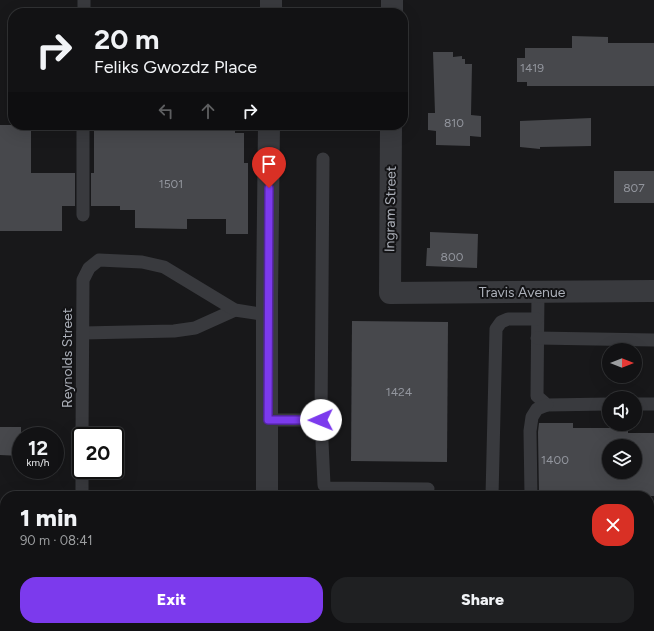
<!DOCTYPE html>
<html lang="en">
<head>
<meta charset="utf-8">
<style>
  body { margin:0; font-family:Figtree,sans-serif; background:#1f2022; color:#f1f3f6; height:100vh; display:flex; flex-direction:column; font-size:15px; white-space:nowrap }
  * { box-sizing:border-box; margin:0 }
  p { font-size:13px; color:#9c9ea0 }
  .icon { flex:none; width:22px; height:22px; fill:none; stroke:currentColor; stroke-width:2; stroke-linecap:round; stroke-linejoin:round }
  .map { position:relative; flex:1; overflow:hidden }
  .side { position:absolute; left:0px; top:491px; width:654px; height:140px; display:flex; flex-direction:column; background:#121214; border-radius:16px 16px 0 0; box-shadow:0 4px 16px #0002,0 0 0 1px #313234 }
  .side>* { flex:none }
  .banner { position:absolute; left:8px; top:8px; width:400px; height:122px; border-radius:16px; box-shadow:0 4px 16px #0002,0 0 0 1px #313234; background:#121214; color:#f1f3f6; overflow:hidden }
  .needle { width:26px; rotate:90deg }
  .tools { position:absolute; left:602px; top:343px; display:grid; gap:8px }
  .tools a { display:grid; place-items:center; width:40px; height:40px; border-radius:50%; background:#121214; box-shadow:0 4px 16px #0002,0 0 0 1px #313234; font-size:20px }
  .speed { position:absolute; left:12px; top:427px; display:flex; gap:8px; font-size:20px; font-weight:700; text-align:center }
  .speed>* { display:grid; place-content:center; width:52px; height:52px; border-radius:50%; background:#121214; box-shadow:0 4px 16px #0002,0 0 0 1px #313234; line-height:1 }
  .speed small { font-size:10px; font-weight:400 }
  .speed .limit { border:2px solid #111; border-radius:6px; background:#fff; color:#111 }
  .pin { position:absolute; display:grid; place-items:center; width:34px; height:34px; color:#fff; margin:-41px -17px; border-radius:50% 50% 50% 0; rotate:-45deg; box-shadow:0 0 4px #0007 }
  .pin .icon { rotate:45deg }
  .me { position:absolute; width:44px; margin:-22px; rotate:269deg; stroke-linejoin:round; filter:drop-shadow(0 0 3px #0008) }
  .turn { display:flex; align-items:center; gap:14px; height:84px; padding:0 20px; font-size:18px }
  .turn .icon { width:52px; height:52px; stroke-width:2.5 }
  .turn b { display:block; font-size:28px; line-height:34px }
  .lanes { display:flex; align-items:center; height:38px; padding:0 20px; background:#0003; justify-content:center; gap:20px; direction:ltr }
  .lanes .off { opacity:.35 }
  .round { display:grid; place-items:center; flex:none; width:42px; height:42px; border-radius:16px; background:#1f2022 }
  .overview { display:flex; align-items:center; justify-content:space-between; height:68px; padding:0 20px }
  h1 { font-size:24px; font-weight:800; line-height:30px }
  .button { display:flex; gap:8px; margin-top:auto; padding:8px 20px }
  .button a { flex:1; height:46px; border-radius:16px; background:#7c3aed; color:#fff; font-size:16px; font-weight:800; line-height:46px; text-align:center }
  .button a+a { background:#1f2022; color:#f1f3f6 }
  .map>svg:first-child { display:block }
  .built { fill:#242426 }
  .building { fill:#47484c; fill-rule:evenodd }
  .lines { fill:none; stroke-linecap:round; stroke-linejoin:round }
  .lane { stroke:#393a3e; stroke-width:13 }
  .street { stroke:#393a3e; stroke-width:22 }
  .secondary { stroke:#47494e; stroke-width:22 }
  .route-casing { stroke:#51269a; stroke-width:10 }
  .route { stroke:#7c3aed; stroke-width:7 }
  .labels { text-anchor:middle; stroke-width:4; stroke-linejoin:round; paint-order:stroke }
  .number-label { font-size:12px; fill:#92959d }
  .street-label { font-size:14px; fill:#abafb8; stroke:#131315 }
</style>
</head>
<body>
<div class="map">
<svg width="654" height="631" viewBox="0 0 654 631">
  <rect width="100%" height="100%" fill="#18181a"/>
  <!-- built -->
  <path class="built" d="M0,595H5V626H234V631H0Z"/>
  <!-- building -->
  <g class="building">
    <path d="M572,36L608,37V43H654V86H527V82H517V58H525V48H572Z"/>
    <path d="M433,52H453V57L462,56V59H465V64H472L471,115L481,116V137L470,136V146L436,145V131L428,130V113H435Z"/>
    <path d="M591,118V146L540,147V149L520,147V121Z"/>
    <path d="M0,125H31V173H75V206H62V231H0Z"/>
    <path d="M94,125H235V133H244V163H248V234H226V219H187V229L135,228V210H120V206H91V173H94Z"/>
    <rect x="614" y="171" width="40" height="32"/>
    <path d="M430,232L478,234L477,268L426,266L427,248H430Z"/>
    <path d="M352,321L448,322L447,462L351,461Z"/>
    <path d="M539,423H573V428H628V433H654V496H539L538,432ZM609,446H635V472H609Z"/>
    <path d="M0,427H21V456L0,455Z"/>
  </g>
  <g class="lines">
    <!-- lane -->
    <g class="lane">
      <path d="M84,13V0"/>
      <path d="M83,215V125"/>
      <path d="M538,292L537,396L547,405L609,404"/>
      <path d="M83,333L174,331L195,328L235,310"/>
      <path d="M537,338L654,340"/>
      <path d="M635,404H654"/>
      <path d="M268,420H321L323,159"/>
      <path d="M321,420L324,485L327,488L428,489"/>
      <path d="M82,436L83,280L89,268L99,260L142,262L164,267L235,310L267,315"/>
      <path d="M82,496V470"/>
      <path d="M492,496L496,329L501,322L508,319H537"/>
      <path d="M531,496L530,431L532,417L537,409L547,405"/>
      <path d="M62,626L63,631"/>
      <path d="M463,626V631"/>
      <path d="M209,631H255"/>
    </g>
    <!-- street -->
    <g class="street">
      <path d="M271,13V0"/>
      <path d="M392,13V0"/>
      <path d="M391,125L390,293L654,291"/>
      <path d="M267,496V298L269,125"/>
      <path d="M255,631V626"/>
    </g>
    <!-- secondary -->
    <g class="secondary">
      <path d="M649,569H654"/>
      <path d="M0,571H5"/>
    </g>
  </g>
  <g class="lines">
    <defs>
      <path id="route" d="M269,188L268,420H321"/>
    </defs>
    <!-- route casing -->
    <use href="#route" class="route-casing"/>
    <!-- route -->
    <use href="#route" class="route"/>
  </g>
  <g class="labels">
    <!-- number labels -->
    <g class="number-label">
      <text x="532" y="72">1419</text>
      <text x="454" y="127">810</text>
      <text x="171" y="188">1501</text>
      <text x="634" y="192">807</text>
      <text x="452" y="261">800</text>
      <text x="399" y="396">1424</text>
      <text x="555" y="464">1400</text>
    </g>
    <!-- street labels -->
    <g class="street-label">
      <text transform="translate(390 209) rotate(-89)" y="5">Ingram Street</text>
      <text x="522" y="297">Travis Avenue</text>
      <text transform="translate(67 358) rotate(-90)" y="5">Reynolds Street</text>
    </g>
  </g>
</svg>
<div class="tools">
<a><svg class="needle" viewBox="-14 -14 28 28"><path d="M0-13l5 13h-10z" fill="#e53935"/><path d="M0 13l5-13h-10z" fill="#9c9ea0"/></svg></a>
<a><svg class="icon" aria-label="sound" viewBox="0 0 24 24"><path d="M4 9h4l5-4v14l-5-4H4zM17 9q2 3 0 6"/></svg></a>
<a><svg class="icon" aria-label="layers" viewBox="0 0 24 24"><path d="M12 4l9 5-9 5-9-5zM3 14l9 5 9-5"/></svg></a>
</div>
<div class="speed"><div>12<small>km/h</small></div><div class="limit">20</div></div>
<div class="pin" style="left:269px;top:188px;background:#d93025"><svg class="icon" aria-label="arrive" viewBox="0 0 24 24"><path d="M6 21V4h12l-3 4 3 4H6"/></svg></div>
<svg class="me" style="left:321px;top:420px" viewBox="-20 -20 40 40"><circle r="19" fill="#fff"/><path d="M0-13L10 11 0 6-10 11z" fill="#7c3aed"/></svg>
<div class="banner">
<div class="turn"><svg class="icon" aria-label="right" viewBox="0 0 24 24"><path d="M7 20v-9h11M14 6l5 5-5 5"/></svg><div><b>20 m</b>Feliks Gwozdz Place</div></div>
<div class="lanes"><svg class="icon off" aria-label="left" viewBox="0 0 24 24"><path d="M17 20v-9H6M10 6l-5 5 5 5"/></svg><svg class="icon off" aria-label="ahead" viewBox="0 0 24 24"><path d="M12 20V5M6 11l6-6 6 6"/></svg><svg class="icon" aria-label="right" viewBox="0 0 24 24"><path d="M7 20v-9h11M14 6l5 5-5 5"/></svg></div>
</div>
<section class="side">
<div class="overview"><div><h1>1 min</h1><p>90 m · 08:41</p></div><a class="round" style="background:#d93025;color:#fff"><svg class="icon" aria-label="close" viewBox="0 0 24 24"><path d="M6 6l12 12M18 6L6 18"/></svg></a></div>
<div class="button"><a>Exit</a><a>Share</a></div>
</section>
</div>
</body>
</html>
